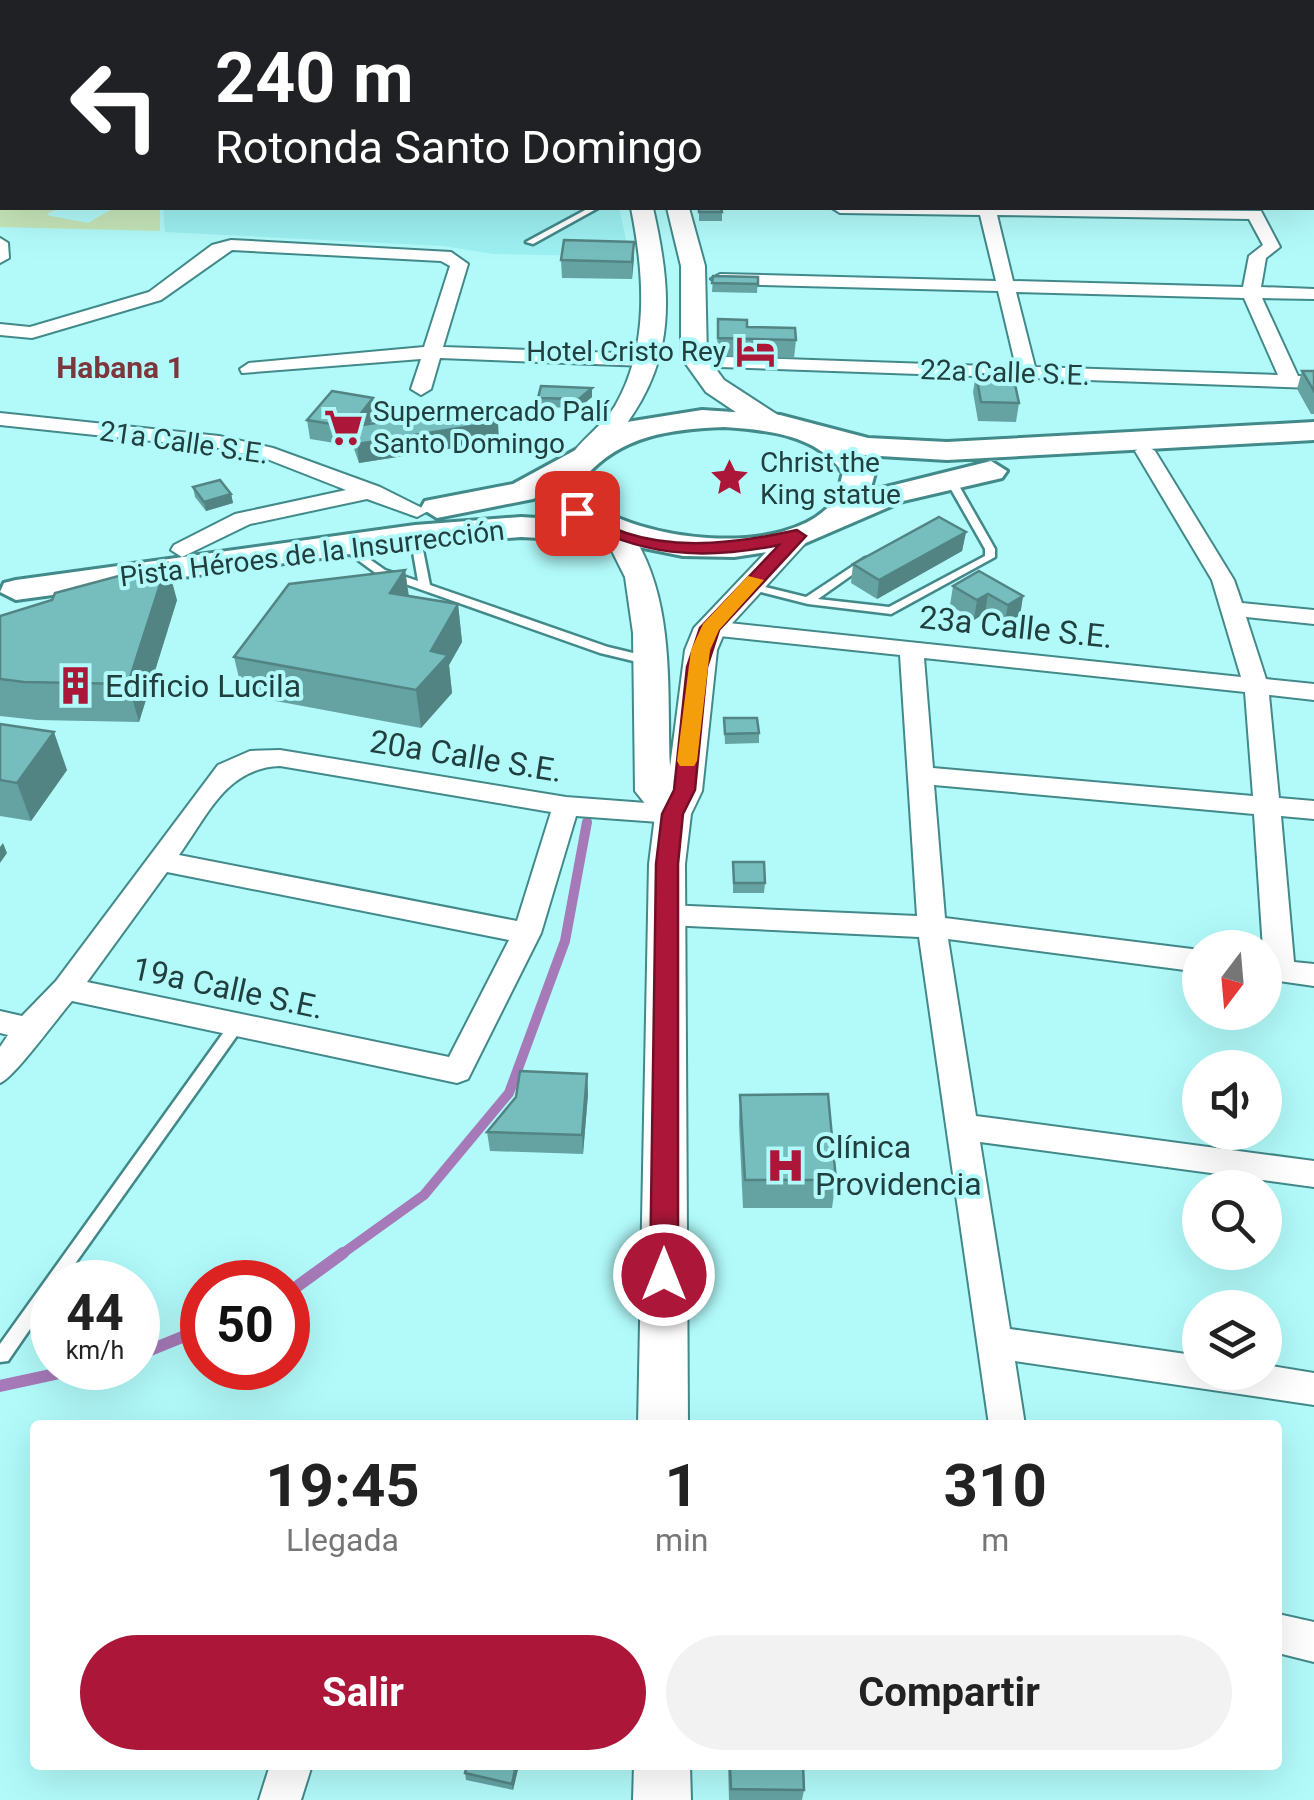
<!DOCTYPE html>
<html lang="es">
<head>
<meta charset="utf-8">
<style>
  body { margin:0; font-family:Roboto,sans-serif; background:#f2f2f2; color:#222; height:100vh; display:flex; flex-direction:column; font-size:38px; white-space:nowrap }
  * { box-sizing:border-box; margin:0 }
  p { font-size:32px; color:#767676 }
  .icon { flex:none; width:55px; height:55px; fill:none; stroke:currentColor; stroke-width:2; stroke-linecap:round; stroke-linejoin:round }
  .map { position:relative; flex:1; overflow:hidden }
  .drawer { position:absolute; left:30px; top:1420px; width:1252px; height:350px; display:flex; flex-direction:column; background:#fff; border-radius:10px; box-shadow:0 10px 40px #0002 }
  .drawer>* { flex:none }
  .hud { position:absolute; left:0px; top:0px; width:1315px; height:210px; box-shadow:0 10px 40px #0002; background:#202124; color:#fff; overflow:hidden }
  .needle { width:65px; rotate:196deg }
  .tools { position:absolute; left:1182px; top:930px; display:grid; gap:20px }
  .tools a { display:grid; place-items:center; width:100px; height:100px; border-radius:50%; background:#fff; box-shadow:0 10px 40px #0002; font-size:50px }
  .speed { position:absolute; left:30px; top:1260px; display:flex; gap:20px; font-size:50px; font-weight:700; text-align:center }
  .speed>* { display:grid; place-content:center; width:130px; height:130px; border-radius:50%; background:#fff; box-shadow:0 10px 40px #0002; line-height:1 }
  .speed small { font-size:25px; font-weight:400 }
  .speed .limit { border:15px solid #d22; background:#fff; color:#111 }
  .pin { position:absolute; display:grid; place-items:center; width:85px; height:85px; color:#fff; margin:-42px; border-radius:20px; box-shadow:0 5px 15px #0006 }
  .me { position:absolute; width:110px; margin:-55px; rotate:0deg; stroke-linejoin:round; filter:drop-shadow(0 0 8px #0008) }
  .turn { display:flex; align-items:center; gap:35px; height:210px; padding:0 50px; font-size:45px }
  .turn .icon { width:130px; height:130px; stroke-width:2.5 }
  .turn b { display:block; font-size:70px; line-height:85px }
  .eta { display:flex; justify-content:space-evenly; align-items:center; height:170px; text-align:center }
  .eta b { font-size:60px; font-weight:700; line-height:70px }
  .button { display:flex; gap:20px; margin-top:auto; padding:20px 50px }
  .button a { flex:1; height:115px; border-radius:60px; background:#ac1739; color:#fff; font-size:40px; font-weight:700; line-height:115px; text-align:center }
  .button a+a { background:#f2f2f2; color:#222 }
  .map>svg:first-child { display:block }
  .built { fill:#9df0f1 }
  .green { fill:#c6e5b9 }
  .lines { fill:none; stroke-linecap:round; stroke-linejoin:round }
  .stream-far2 { stroke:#a67ab8; stroke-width:8 }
  .stream-far1 { stroke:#a67ab8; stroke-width:10 }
  .stream { stroke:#a67ab8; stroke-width:12 }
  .lane-casing { stroke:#42898a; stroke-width:5 }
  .street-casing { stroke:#42898a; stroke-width:4 }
  .secondary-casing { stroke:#42898a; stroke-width:4 }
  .primary-casing { stroke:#42898a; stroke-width:6 }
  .lane { fill:#fff; fill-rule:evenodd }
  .street { fill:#fff; fill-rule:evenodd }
  .secondary { fill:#fff; fill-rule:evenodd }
  .primary { fill:#fff; fill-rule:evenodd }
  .wall { fill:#65a3a3 }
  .shaded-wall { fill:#538484 }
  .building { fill:#76bdbd; stroke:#538484; stroke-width:2.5 }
  .route { fill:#ac1739; stroke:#700f25; stroke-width:2.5 }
  .slow { fill:#f59e0b }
  .labels { text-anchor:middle; stroke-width:8; stroke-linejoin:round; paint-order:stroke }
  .far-poi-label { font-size:28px; fill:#213f3f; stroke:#b2fafa; text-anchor:start }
  .far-street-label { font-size:28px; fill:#213f3f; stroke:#b2fafa }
  .far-neighbourhood-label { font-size:30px; font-weight:bold; fill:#7e363d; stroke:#b2fafa }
  .street-label { font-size:32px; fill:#213f3f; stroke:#b2fafa }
  .poi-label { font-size:32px; fill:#213f3f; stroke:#b2fafa; text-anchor:start }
</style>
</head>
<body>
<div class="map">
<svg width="1314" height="1800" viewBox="0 0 1314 1800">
  <rect width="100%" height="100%" fill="#b2fafa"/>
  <!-- built -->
  <path class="built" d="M163,208H619L630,257L493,254L443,246L165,232Z"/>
  <!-- green -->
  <path class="green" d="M0,166L2,208H58L46,215L88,223L114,208H160V231L0,227Z"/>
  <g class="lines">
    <!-- stream-far2 -->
    <path class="stream-far2" d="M586,825L587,821"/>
    <!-- stream-far1 -->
    <path class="stream-far1" d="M339,1256L424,1195L509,1093L565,941L587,822"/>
    <!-- stream -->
    <g class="stream">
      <path d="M288,1293L343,1253"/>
      <path d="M138,1355L202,1329"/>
      <path d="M0,1386L83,1368"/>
    </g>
    <defs>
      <g id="lane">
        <path d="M589,208H598L533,244L526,242Z"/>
        <path d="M949,474L954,477L995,549V557L891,614L808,604L745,588L743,586L749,583L806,597L865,558L869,559V563L818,599L889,607L985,556V549L944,477Z"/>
        <path d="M415,532L420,535L430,585L608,647L654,658L656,661L650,665L600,653L377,574L336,544L341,541L345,542L385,570L418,581L410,535Z"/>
        <path d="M236,1020L241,1022L243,1026L241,1030L62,1282H52V1297L8,1361L0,1362V1344L231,1022Z"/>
      </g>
      <g id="street">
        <path d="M121,0H158L160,2H122Z"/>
        <path d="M273,0H313L315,2H274Z"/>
        <path d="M771,0H783L785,2H772Z"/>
        <path d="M937,0H949L950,2H937Z"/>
        <path d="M1153,0H1166L1168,2H1154Z"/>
        <path d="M1303,0H1314V3L1302,2Z"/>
        <rect x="0" y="10" width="2" height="8"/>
        <rect x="1312" y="25" width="2" height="10"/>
        <rect x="1312" y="97" width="2" height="8"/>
        <path d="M832,208L1261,211L1280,247L1266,258L1261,287L1314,289V299L1262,298L1298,376H1314V388L690,366V358L697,356L1016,367L998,291L720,284L711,279L720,274L996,281L980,215L840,213ZM997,215L1249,219L1263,245L1249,256L1243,287L1013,281ZM1016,292L1244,298L1278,375L1035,367Z"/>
        <path d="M0,238L8,243L9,258L0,263Z"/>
        <path d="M231,240L451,252L468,264L443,347L646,354L655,360L646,366L440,358L431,389L421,395L411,389L421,359L242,373L240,369L249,363L424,347L450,266L441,261L232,250L161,300L32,338L0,335V324L30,327L149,292L212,245Z"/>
        <path d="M0,413L219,436L273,448L380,487L428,511L417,517L367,499L250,524L182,557L171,550L174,545L235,514L346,490L267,459L219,448L0,425Z"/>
        <path d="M1145,445L1155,451L1234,580L1242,603L1314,610V624L1246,617L1266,679L1314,684V700L1269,695L1279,798L1314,801V819L1281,816L1294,962L1314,964V986L1265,979L1254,814L934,785L945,918L1200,950V972L948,939L976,1116L1314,1161V1187L980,1142L1010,1329L1200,1356V1372H1265V1365L1314,1373V1405L1015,1361L1025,1425H989L919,937L667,925L653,915L667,905L917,916L900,655L710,635L698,628L710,621L1241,677L1212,580L1135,451ZM924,658L1245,692L1253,796L933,768Z"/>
        <path d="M280,750L566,797L673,805L686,814L673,823L576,816L541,933L468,1079L457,1083L72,1001C57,1018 14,1078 0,1083V1047L8,1035L0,1033V1011L22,1016L56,981L218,765L250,751ZM280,766L551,812L517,921L179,855C208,815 226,768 280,766ZM167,872L509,940L449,1057L87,982Z"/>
        <path d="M1278,1614L1314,1622V1662L1278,1653Z"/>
        <path d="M270,1765H312L301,1800H259Z"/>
      </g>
      <g id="secondary">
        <rect x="577" y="0" width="18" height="2"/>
        <path d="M631,208H653C677,313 673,379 597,459L587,461L573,453C585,436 604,424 615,406C650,346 644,273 631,208Z"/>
        <path d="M667,208H689L705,266L707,357L724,380L781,417L785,423L781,429H761L706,392L681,357V266Z"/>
        <path d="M797,527L812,536L725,631L717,650L702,791L691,814L685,864L688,1425H638L649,864L655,816L635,791L633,633L625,577L605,537L610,531H630C676,598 667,689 670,767L685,650L694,628L787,530Z"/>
        <path d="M634,1765H690L691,1800H633Z"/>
      </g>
      <path id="primary" d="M702,410L780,415L868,438L947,442L1314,422V440L947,460L863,455L875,473L870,491L991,461L1007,471L1002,478L903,501L794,548L734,557L683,556L614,542L521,537L415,545L16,600L0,592L4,583L16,580L415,525L521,517L571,520L554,503L553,488L533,499L437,518L421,508L425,501L513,484L627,422ZM724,427C767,430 817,434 843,473C840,482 839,495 833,502C785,560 638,541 586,500L585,477C621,435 672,429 724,427Z"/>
    </defs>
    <!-- lane casing -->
    <use href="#lane" class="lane-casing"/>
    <!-- street casing -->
    <use href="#street" class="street-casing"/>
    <!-- secondary casing -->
    <use href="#secondary" class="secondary-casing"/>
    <!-- primary casing -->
    <use href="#primary" class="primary-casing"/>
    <!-- lane -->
    <use href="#lane" class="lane"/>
    <!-- street -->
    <use href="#street" class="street"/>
    <!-- secondary -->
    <use href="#secondary" class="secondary"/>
    <!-- primary -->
    <use href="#primary" class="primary"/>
  </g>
  <!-- wall -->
  <g class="wall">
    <rect x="535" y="0" width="32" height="2"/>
    <path d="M0,62L2,63V97H0Z"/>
    <path d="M0,112L2,113V165L0,164Z"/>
    <path d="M699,208L722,212V221H699Z"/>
    <path d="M634,242L632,279L562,278L561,260Z"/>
    <path d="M713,276L758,277L757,293L712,292Z"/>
    <path d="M718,319L796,340L794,358L717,356Z"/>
    <path d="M1302,371H1314V414H1311L1297,389Z"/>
    <path d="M976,374L1019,403L1016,422L978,421L973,392Z"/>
    <path d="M592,397L579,408L538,407V398Z"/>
    <path d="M373,398L376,416L369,424L499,441L359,463L353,446L310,439L307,420Z"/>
    <path d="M193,487L231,494L233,503L206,511L195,497Z"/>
    <path d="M966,532L962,551L877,599L851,583L853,564Z"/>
    <path d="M405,570L409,596L458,604L462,642L449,665L452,693L421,728L243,695L234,657Z"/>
    <path d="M953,586L1023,596L1020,615L1004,625L985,613L974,620L950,605Z"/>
    <path d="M177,600L139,722L37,720L0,716V616Z"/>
    <path d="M724,718L759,733V743L725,744Z"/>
    <path d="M0,724L67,770L31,821L0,816Z"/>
    <path d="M733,862L765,883L764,893H733Z"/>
    <path d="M587,1074L588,1094L583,1154L490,1151L487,1132Z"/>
    <path d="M740,1095L836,1180L832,1208H743L739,1123Z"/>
    <path d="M519,1765L513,1790L466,1780L465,1773Z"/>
    <path d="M728,1765H803L804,1790L802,1800H729Z"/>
  </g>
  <!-- shaded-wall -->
  <g class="shaded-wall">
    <path d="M634,242V259L632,279V262Z"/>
    <path d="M592,388V397L579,408V399Z"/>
    <path d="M373,398L376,416L356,442L350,427Z"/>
    <path d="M498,422L499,441L359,463L357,444Z"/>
    <path d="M231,494L233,503L206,511L204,502Z"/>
    <path d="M966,532L962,551L877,599L879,580Z"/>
    <path d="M167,563L177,600L139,722L128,684Z"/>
    <path d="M405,570L410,607L390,593Z"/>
    <path d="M988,594L985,613L974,620L977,600Z"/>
    <path d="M1023,596L1020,615L1004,625L1008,605Z"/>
    <path d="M458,604L462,642L449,665L452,693L421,728L416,690L431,651Z"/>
    <path d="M54,732L67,770L31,821L17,783Z"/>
    <path d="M3,843L7,853L0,863V847Z"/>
    <path d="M587,1074L588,1094L583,1154L582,1135Z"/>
    <path d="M516,1765H519L513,1790L512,1784Z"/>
  </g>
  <!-- building -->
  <g class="building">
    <path d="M0,62L2,63V76L0,75Z"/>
    <path d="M0,112L2,113V142H0Z"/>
    <path d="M699,208H721L722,212H699Z"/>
    <path d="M564,240L634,242L632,262L561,260Z"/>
    <path d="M713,276L758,277V284L712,283Z"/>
    <path d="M718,319L747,320V327L795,328L796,340L718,338Z"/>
    <path d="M1302,371H1314V391Z"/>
    <path d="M976,374L1013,375L1019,403L981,402Z"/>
    <path d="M541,386L592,388L579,399L538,398Z"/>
    <path d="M332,391L373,398L350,427L307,420Z"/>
    <path d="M490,405L498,422L357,444L350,427Z"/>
    <path d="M220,480L231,494L204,502L193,487Z"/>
    <path d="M939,517L966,532L879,580L853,564Z"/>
    <path d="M167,563L128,684L24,682L0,679V616L52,600L55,593Z"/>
    <path d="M405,570L390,593L458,604L431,651L448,655L416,690L234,657L289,584Z"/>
    <path d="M979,571L1023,596L1008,605L988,594L977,600L953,586Z"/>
    <path d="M724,718H757L759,733L725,734Z"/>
    <path d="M0,724L54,732L17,783L0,780Z"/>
    <path d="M733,862H764L765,883H734Z"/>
    <path d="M520,1071L587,1074L582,1135L487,1132L516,1097Z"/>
    <path d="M828,1094L836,1180H745L740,1095Z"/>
    <path d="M467,1765H516L512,1784L465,1773Z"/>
    <path d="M730,1765H803L804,1790L731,1789Z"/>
  </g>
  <!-- route -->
  <path class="route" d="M577,508C595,513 609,527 626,533C680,551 743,542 797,530L806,536L719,630L707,667L695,790L683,814L678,864V1275L674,1283L664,1287L654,1283L650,1275L656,864L662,814L674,790L687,667L700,628L779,545C700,561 640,556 571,517L568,513Z"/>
  <!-- slow -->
  <path class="slow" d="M748,576L764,580L719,630L710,650L697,761L694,766H680L677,761L691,650L703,624Z"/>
  <!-- icons -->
  <defs>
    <symbol id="hotel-bare" viewBox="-9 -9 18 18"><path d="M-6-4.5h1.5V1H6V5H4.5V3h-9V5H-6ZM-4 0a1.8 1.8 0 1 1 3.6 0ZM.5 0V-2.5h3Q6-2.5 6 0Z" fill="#ac1739" stroke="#b2fafa" stroke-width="2.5" paint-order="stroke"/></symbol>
    <symbol id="supermarket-bare" viewBox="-9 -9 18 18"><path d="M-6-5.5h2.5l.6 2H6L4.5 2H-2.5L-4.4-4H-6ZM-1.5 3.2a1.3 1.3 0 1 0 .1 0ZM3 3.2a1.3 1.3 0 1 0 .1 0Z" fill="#ac1739" stroke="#b2fafa" stroke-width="2.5" paint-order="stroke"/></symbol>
    <symbol id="sight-bare" viewBox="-9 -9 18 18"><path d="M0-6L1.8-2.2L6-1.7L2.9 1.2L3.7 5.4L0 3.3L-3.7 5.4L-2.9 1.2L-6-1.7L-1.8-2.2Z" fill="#ac1739" stroke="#b2fafa" stroke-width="2.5" paint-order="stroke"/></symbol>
    <symbol id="building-bare" viewBox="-9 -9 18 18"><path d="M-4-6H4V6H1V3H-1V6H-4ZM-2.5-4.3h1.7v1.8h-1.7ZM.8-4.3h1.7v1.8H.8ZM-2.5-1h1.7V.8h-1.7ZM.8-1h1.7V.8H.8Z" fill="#ac1739" stroke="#b2fafa" stroke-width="2.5" paint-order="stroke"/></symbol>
    <symbol id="hospital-bare" viewBox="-9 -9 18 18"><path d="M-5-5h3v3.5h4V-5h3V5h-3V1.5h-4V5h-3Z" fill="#ac1739" stroke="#b2fafa" stroke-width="2.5" paint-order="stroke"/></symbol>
  </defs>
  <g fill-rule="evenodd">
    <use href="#hotel-bare" x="728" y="324" width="55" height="55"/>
    <use href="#supermarket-bare" x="316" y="400" width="55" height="55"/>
    <use href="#sight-bare" x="702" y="450" width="55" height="55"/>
    <use href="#building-bare" x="48" y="658" width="55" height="55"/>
    <use href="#hospital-bare" x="758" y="1138" width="55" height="55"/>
  </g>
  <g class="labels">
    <!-- far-poi labels -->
    <g class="far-poi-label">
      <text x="726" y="361" text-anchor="end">Hotel Cristo Rey</text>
      <text x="373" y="421">Supermercado Palí<tspan x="373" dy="32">Santo Domingo</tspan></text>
      <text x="760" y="472">Christ the<tspan x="760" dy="32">King statue</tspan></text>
    </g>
    <!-- far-street labels -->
    <g class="far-street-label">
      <text transform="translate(1005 372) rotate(2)" y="10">22a Calle S.E.</text>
      <text transform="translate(184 442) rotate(8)" y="10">21a Calle S.E.</text>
      <text transform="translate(312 553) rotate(-7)" y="10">Pista Héroes de la Insurrección</text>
    </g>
    <!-- far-neighbourhood labels -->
    <g class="far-neighbourhood-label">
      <text x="120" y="378">Habana 1</text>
    </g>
    <!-- street labels -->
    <g class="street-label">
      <text transform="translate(1016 627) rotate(6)" y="11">23a Calle S.E.</text>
      <text transform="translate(466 756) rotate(9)" y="11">20a Calle S.E.</text>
      <text transform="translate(228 988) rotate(12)" y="11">19a Calle S.E.</text>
    </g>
    <!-- poi labels -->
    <g class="poi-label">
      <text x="105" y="697">Edificio Lucila</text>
      <text x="815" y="1158">Clínica<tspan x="815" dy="37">Providencia</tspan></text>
    </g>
  </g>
</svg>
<div class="tools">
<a><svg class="needle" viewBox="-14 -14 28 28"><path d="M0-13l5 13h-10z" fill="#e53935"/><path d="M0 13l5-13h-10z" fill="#767676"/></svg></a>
<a><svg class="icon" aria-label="sound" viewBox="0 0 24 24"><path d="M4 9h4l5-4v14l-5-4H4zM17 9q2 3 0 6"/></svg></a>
<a><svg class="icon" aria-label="search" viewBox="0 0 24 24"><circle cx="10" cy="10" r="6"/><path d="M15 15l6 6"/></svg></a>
<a><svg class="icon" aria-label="layers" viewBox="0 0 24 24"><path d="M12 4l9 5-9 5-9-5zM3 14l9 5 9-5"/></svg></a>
</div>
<div class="speed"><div>44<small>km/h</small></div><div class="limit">50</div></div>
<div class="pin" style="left:577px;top:513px;background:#d93025"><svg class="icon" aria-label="arrive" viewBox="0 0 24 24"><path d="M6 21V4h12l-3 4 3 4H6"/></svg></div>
<svg class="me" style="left:664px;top:1275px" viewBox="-20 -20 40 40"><circle r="17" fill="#ac1739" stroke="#fff" stroke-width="3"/><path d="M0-11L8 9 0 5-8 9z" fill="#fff"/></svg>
<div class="hud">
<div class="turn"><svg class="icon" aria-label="left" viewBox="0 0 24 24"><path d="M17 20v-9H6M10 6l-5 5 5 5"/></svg><div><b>240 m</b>Rotonda Santo Domingo</div></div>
</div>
<section class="drawer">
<div class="eta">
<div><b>19:45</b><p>Llegada</p></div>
<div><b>1</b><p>min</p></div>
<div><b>310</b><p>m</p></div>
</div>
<div class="button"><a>Salir</a><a>Compartir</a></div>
</section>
</div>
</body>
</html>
